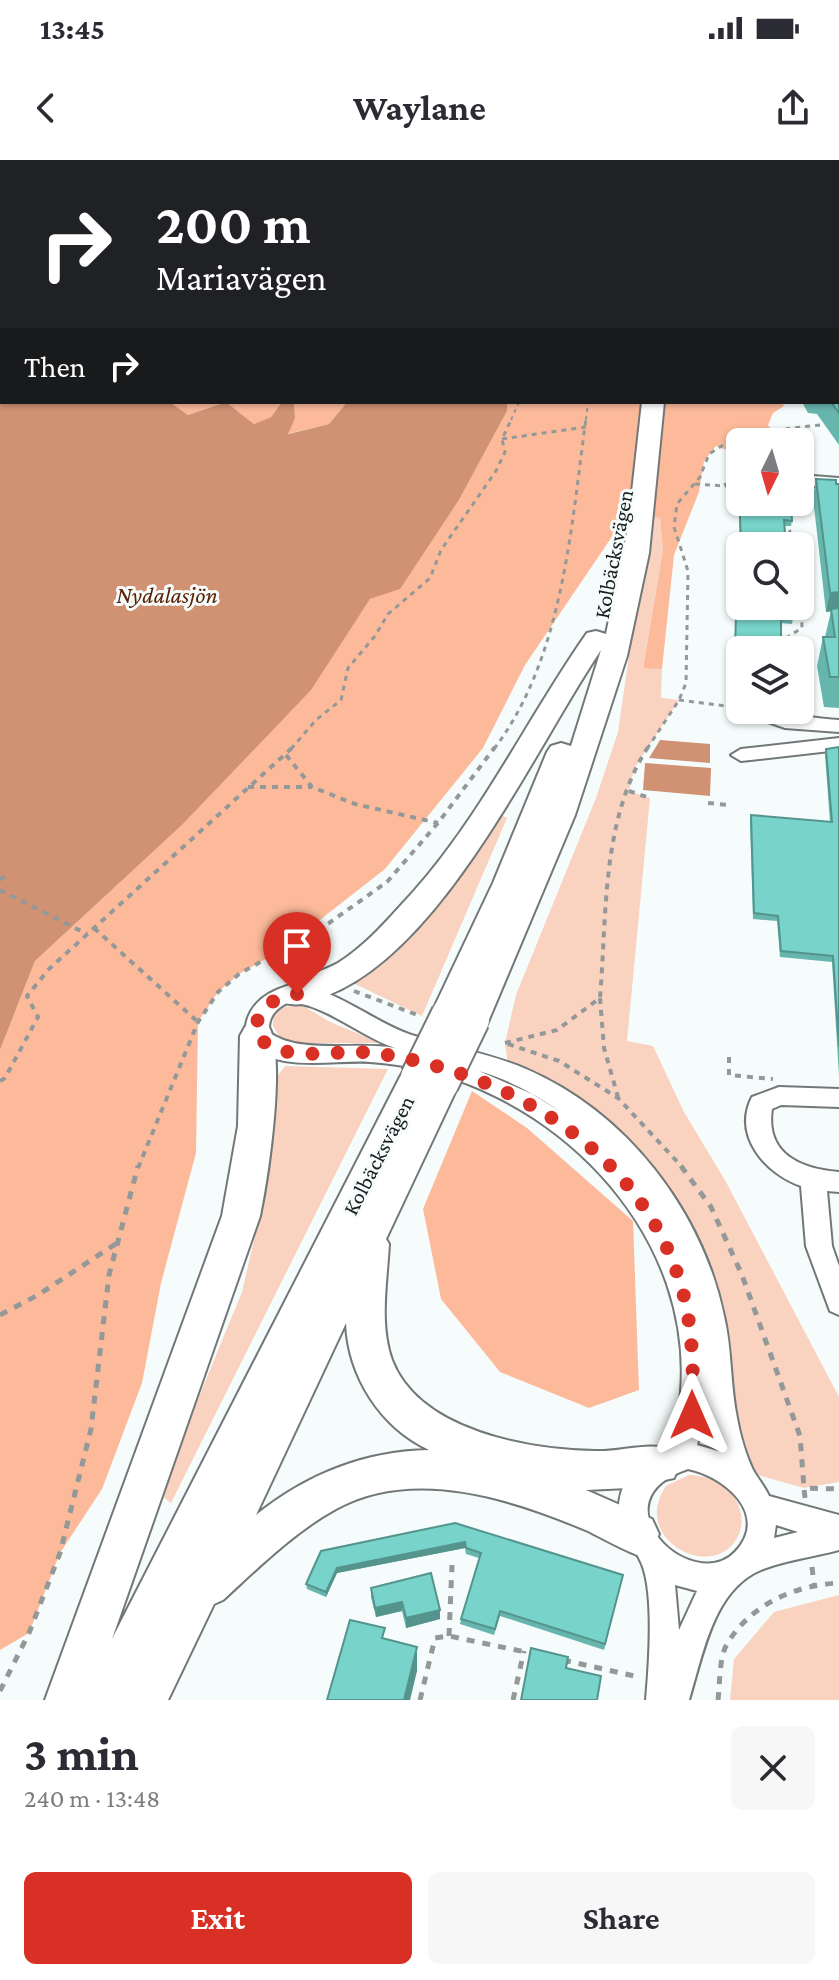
<!DOCTYPE html>
<html lang="en">
<head>
<meta charset="utf-8">
<style>
  body { margin:0; font-family:"Crimson Pro",serif; background:#f7f7f7; color:#2b2b33; height:100vh; display:flex; flex-direction:column; font-size:30px; white-space:nowrap }
  * { box-sizing:border-box; margin:0 }
  p { font-size:26px; color:#7c7c81 }
  .icon { flex:none; width:44px; height:44px; fill:none; stroke:currentColor; stroke-width:2; stroke-linecap:round; stroke-linejoin:round }
  .map { position:relative; height:1540px; overflow:hidden }
  .drawer { display:flex; flex-direction:column; background:#fff; flex:1 }
  .drawer>* { flex:none }
  .guide { position:absolute; left:0px; top:0px; width:840px; height:244px; box-shadow:0 2px 6px #0004; background:#202124; color:#fff; overflow:hidden }
  .needle { width:52px; rotate:185deg }
  .tools { position:absolute; left:726px; top:268px; display:grid; gap:16px }
  .tools a { display:grid; place-items:center; width:88px; height:88px; border-radius:12px; background:#fff; box-shadow:0 2px 6px #0004; font-size:40px }
  .pin { position:absolute; display:grid; place-items:center; width:68px; height:68px; color:#fff; margin:-82px -34px; border-radius:50% 50% 50% 0; rotate:-45deg; box-shadow:0 0 8px #0007 }
  .pin .icon { rotate:45deg }
  .me { position:absolute; width:88px; margin:-44px; rotate:0deg; stroke-linejoin:round; filter:drop-shadow(0 0 6px #0008) }
  .turn { display:flex; align-items:center; gap:28px; height:168px; padding:0 24px; font-size:36px }
  .turn .icon { width:104px; height:104px; stroke-width:2.5 }
  .turn b { display:block; font-size:56px; line-height:68px }
  .then { display:flex; align-items:center; height:76px; padding:0 24px; background:#0003; gap:16px; font-size:30px }
  .round { display:grid; place-items:center; flex:none; width:84px; height:84px; border-radius:12px; background:#f7f7f7 }
  .head { display:flex; align-items:center; justify-content:space-between; height:136px; padding:0 24px }
  h1 { font-size:48px; font-weight:700; line-height:60px }
  .button { display:flex; gap:16px; margin-top:auto; padding:16px 24px }
  .button a { flex:1; height:92px; border-radius:12px; background:#d93025; color:#fff; font-size:32px; font-weight:700; line-height:92px; text-align:center }
  .button a+a { background:#f7f7f7; color:#2b2b33 }
  .status { display:flex; justify-content:space-between; align-items:center; height:56px; padding:0 40px; background:#fff; direction:ltr }
  .status svg { height:22px; fill:currentColor }
  header { display:flex; justify-content:space-between; align-items:center; height:104px; padding:0 24px; background:#fff; font-size:36px; font-weight:700 }
  .map>svg:first-child { display:block }
  .green { fill:#fad2c0 }
  .forest { fill:#fdba9b }
  .water { fill:#d19173 }
  .lines { fill:none; stroke-linecap:round; stroke-linejoin:round }
  .minor-casing { stroke:#727878; stroke-width:4 }
  .highway-casing { stroke:#727878; stroke-width:4 }
  .path-far3 { stroke:#939898; stroke-width:2; stroke-dasharray:4 4; stroke-linecap:butt }
  .path-far2 { stroke:#939898; stroke-width:3; stroke-dasharray:5 5; stroke-linecap:butt }
  .path-far1 { stroke:#939898; stroke-width:4; stroke-dasharray:6 6; stroke-linecap:butt }
  .path { stroke:#939898; stroke-width:5; stroke-dasharray:8 8; stroke-linecap:butt }
  .minor { fill:#fff; fill-rule:evenodd }
  .highway { fill:#fff; fill-rule:evenodd }
  .highway-bridge-casing { stroke:#727878; stroke-width:36; stroke-linecap:butt }
  .highway-bridge { stroke:#fff; stroke-width:32 }
  .wall { fill:#67b6ae }
  .shaded-wall { fill:#54948d }
  .building { fill:#78d4ca; stroke:#54948d; stroke-width:2 }
  .route { stroke:#d93025; stroke-width:14; stroke-dasharray:0 25.2 }
  .labels { text-anchor:middle; stroke-width:6; stroke-linejoin:round; paint-order:stroke }
  .street-label { font-size:22px; fill:#1a1d1d; stroke:#f5fcfb }
  .water-label { font-size:24px; font-style:italic; fill:#591f00; stroke:#f5fcfb }
</style>
</head>
<body>
<div class="status"><b>13:45</b><svg viewBox="0 0 49 12"><path d="M0 12V9h3v3zM5 12V6h3v6zM10 12V3h3v9zM15 12V0h3v12zM26 1h20v11H26zM47 4h2v5h-2z"/></svg></div>
<header><svg class="icon" aria-label="back" viewBox="0 0 24 24"><path d="M15 5l-7 7 7 7"/></svg>Waylane<svg class="icon" aria-label="share" viewBox="0 0 24 24"><path d="M12 15V3M7 8l5-5 5 5M5 13v7h14v-7"/></svg></header>
<div class="map">
<svg width="839" height="1540" viewBox="0 0 839 1540">
  <rect width="100%" height="100%" fill="#f5fcfb"/>
  <!-- green -->
  <g class="green">
    <path d="M0,0H418L2,2V43Z"/>
    <path d="M649,357L660,358L663,390L643,507L662,509L661,538L679,540L634,609L629,631L650,638L627,881L653,886L684,952L726,1022L839,1237V1322L804,1328L758,1315L732,1288L647,1017L509,912L505,883L516,835L596,638L618,572Z"/>
    <path d="M498,654L507,658L422,856L353,823L438,741Z"/>
    <path d="M302,845L330,862L381,883H295L280,878L273,866V854L285,847Z"/>
    <path d="M285,906L388,909L171,1343L159,1334L242,1132L266,1028L276,918Z"/>
    <path d="M689,1315C709,1316 726,1322 736,1340C742,1351 744,1364 738,1376C715,1424 629,1380 666,1326Z"/>
    <path d="M839,1435V1540H730L734,1499L774,1452Z"/>
  </g>
  <!-- forest -->
  <g class="forest">
    <path d="M170,242H282L271,257L254,264L226,242L188,255Z"/>
    <path d="M294,242H347L329,264L286,274L295,258Z"/>
    <path d="M507,242H782L784,246L773,253L768,265L780,282H740V295L716,286L704,301L699,332L674,395L662,509L643,508L663,390L660,358L626,356L525,505L483,588L385,709L280,791L239,814L218,832L198,862L196,993L161,1123L142,1223L102,1329L60,1393L29,1473L0,1490V890L35,801L182,665L310,530L370,439L400,428L459,340L507,251Z"/>
    <path d="M472,931L527,968L633,1061L639,1230L589,1248L500,1212L441,1139L423,1049Z"/>
  </g>
  <!-- water -->
  <g class="water">
    <path d="M0,231L2,242H170L188,255L226,242L254,264L271,257L282,242H294L295,258L288,274L329,264L347,242H507V251L459,340L400,429L370,439L311,530L182,665L35,801L0,890Z"/>
    <path d="M660,580L710,584V603L649,598Z"/>
    <path d="M645,603L711,608L710,636L643,630Z"/>
  </g>
  <g class="lines">
    <defs>
      <g id="minor">
        <path d="M0,37L2,38V47L0,46Z"/>
        <rect x="838" y="100" width="1" height="8"/>
        <path d="M800,315L839,318V328L800,325Z"/>
        <path d="M742,550C775,550 806,558 839,560V572L785,568L745,554Z"/>
        <path d="M839,578V590L741,601L731,595L741,589Z"/>
        <path d="M287,826C331,822 373,864 415,876C452,887 491,894 526,909C626,952 702,1050 724,1156C732,1189 730,1224 737,1258C740,1275 746,1295 753,1310C758,1319 765,1327 769,1336L839,1355V1390C814,1397 785,1400 761,1410C713,1430 703,1495 689,1540H646C649,1506 654,1439 643,1407C636,1387 618,1372 619,1347C619,1328 632,1306 648,1296C653,1293 660,1293 664,1289C672,1280 676,1268 678,1256C709,1074 544,913 370,902C333,899 268,916 245,876C245,848 262,834 287,826ZM287,843C319,840 361,877 395,888C357,881 298,895 269,872C268,858 274,850 287,843ZM479,911C509,920 535,934 561,952L532,934ZM707,1249L718,1291L697,1285ZM688,1309C723,1316 771,1354 735,1392C692,1436 592,1341 688,1309ZM776,1365L798,1372L774,1378ZM675,1425L697,1431L679,1470Z"/>
        <path d="M779,927L839,929V947L781,945L772,949C765,995 802,1009 839,1012V1032L827,1031L832,1086L839,1106V1155L830,1151L806,1086L801,1026C766,1014 732,976 752,937Z"/>
      </g>
      <g id="highway">
        <rect x="648" y="0" width="18" height="2"/>
        <path d="M642,242H664L649,393L627,496L575,655L485,869L473,873L461,869L458,863L448,866L436,863L431,854L493,723L547,592L551,586L561,583L571,586L601,490C533,591 443,792 326,836C312,842 300,847 285,843L280,834C290,818 321,813 338,803C367,785 390,757 413,732C482,655 528,557 587,473L596,471L606,474L628,368Z"/>
        <path d="M257,863L269,867C286,899 268,1018 260,1056L112,1479L400,917L405,908L417,904L429,908L433,914L442,911L454,915L459,924L386,1079L389,1084C387,1122 379,1164 392,1200C419,1271 529,1290 595,1291C622,1292 649,1281 674,1290L680,1304L674,1318L628,1328L586,1330L652,1359L659,1374L652,1389L637,1395C620,1388 604,1379 588,1371C512,1339 414,1306 336,1349C294,1372 258,1408 223,1440L214,1444L168,1540H45L222,1056L238,966L240,876L245,867ZM346,1163C348,1216 380,1267 429,1290C364,1291 306,1315 256,1355Z"/>
      </g>
    </defs>
    <!-- minor casing -->
    <use href="#minor" class="minor-casing"/>
    <!-- highway casing -->
    <use href="#highway" class="highway-casing"/>
    <!-- path-far3 -->
    <g class="path-far3">
      <path d="M572,2L578,0"/>
      <path d="M511,260L519,242"/>
      <path d="M586,260L588,242"/>
    </g>
    <!-- path-far2 -->
    <g class="path-far2">
      <path d="M502,279L586,267"/>
      <path d="M695,324L740,327"/>
      <path d="M724,325L740,319"/>
      <path d="M789,360L791,386"/>
      <path d="M790,490L789,476L802,468L800,397"/>
      <path d="M679,540L734,547"/>
      <path d="M291,589L316,560L341,540L348,508L375,476L388,454L430,418L441,390L496,311L505,292L502,279L512,258"/>
      <path d="M494,589C563,498 571,368 586,258"/>
      <path d="M647,589L679,540L686,523L688,411L674,367L677,344L700,317L709,294L728,282L758,272L828,264"/>
    </g>
    <!-- path-far1 -->
    <g class="path-far1">
      <path d="M286,595L312,627L355,644L438,663"/>
      <path d="M248,627H312"/>
      <path d="M629,631L650,638"/>
      <path d="M708,643L729,645"/>
      <path d="M0,720L6,715"/>
      <path d="M0,730L87,774"/>
      <path d="M94,768L198,862"/>
      <path d="M280,791L307,807"/>
      <path d="M354,831L420,856"/>
      <path d="M600,838L604,888L618,937"/>
      <path d="M505,883L557,870L600,838C607,755 601,660 648,587"/>
      <path d="M508,884L559,901L618,938L683,1008"/>
      <path d="M729,897V915L773,919"/>
      <path d="M0,921L5,918L38,857L27,836L49,809L293,587"/>
      <path d="M138,1008L198,862L218,832L239,814L329,763L387,722L438,663L495,587"/>
    </g>
    <!-- path -->
    <g class="path">
      <path d="M681,1006L711,1047L742,1115L800,1276L804,1328"/>
      <path d="M0,1155L38,1135L117,1083"/>
      <path d="M805,1338L804,1328L839,1329"/>
      <path d="M812,1407L814,1424"/>
      <path d="M449,1476L452,1405"/>
      <path d="M563,1500L639,1517"/>
      <path d="M0,1531L29,1473L60,1393L91,1269L109,1115L138,1006"/>
      <path d="M420,1540L435,1478L449,1476L535,1494"/>
      <path d="M513,1540L524,1491"/>
      <path d="M718,1540C720,1524 719,1497 727,1484C751,1444 795,1425 839,1423"/>
    </g>
    <!-- minor -->
    <use href="#minor" class="minor"/>
    <!-- highway -->
    <use href="#highway" class="highway"/>
    <defs>
      <g id="highway-bridge">
        <path d="M417,917L448,854"/>
        <path d="M442,924L473,860"/>
      </g>
    </defs>
    <!-- highway-bridge casing -->
    <use href="#highway-bridge" class="highway-bridge-casing"/>
    <!-- highway-bridge -->
    <use href="#highway-bridge" class="highway-bridge"/>
  </g>
  <!-- wall -->
  <g class="wall">
    <path d="M786,0H839V21H838V2H788Z"/>
    <path d="M838,105H839V175L838,174Z"/>
    <path d="M838,205L839,206V285L817,254L808,253L802,242H838Z"/>
    <path d="M816,319L839,324V548L824,547L817,506L823,477H825L831,451L826,452L813,338Z"/>
    <path d="M739,329L792,361L791,366H785L786,386H740V396Z"/>
    <path d="M748,446H793V458L792,464L781,463L740,490V531L734,530L736,453H748Z"/>
    <path d="M839,587V916L832,802L780,797L777,761L753,759L750,661L751,655L830,662L825,595L826,589Z"/>
    <path d="M455,1363L623,1415L604,1490L500,1456L494,1475L460,1464L461,1459L479,1398L466,1394L465,1388L337,1413L326,1437L307,1429L306,1424Z"/>
    <path d="M371,1428L440,1450V1459L406,1468L402,1451L376,1457L371,1437Z"/>
  </g>
  <!-- shaded-wall -->
  <g class="shaded-wall">
    <path d="M839,432V450L826,452L830,433Z"/>
    <path d="M465,1382V1388L337,1413L326,1437V1432L337,1408Z"/>
    <path d="M402,1442V1451L376,1457L375,1448Z"/>
    <path d="M440,1450V1459L406,1468V1458Z"/>
    <path d="M417,1487V1511L410,1540H404Z"/>
  </g>
  <!-- building -->
  <g class="building">
    <path d="M806,0H839V1L807,2Z"/>
    <path d="M838,105H839V146L838,145Z"/>
    <path d="M838,222L839,223V253L831,242H838Z"/>
    <path d="M816,319L836,320V324H839V432L830,433Z"/>
    <path d="M739,329H740V342H791L792,361L784,360L786,386H741Z"/>
    <path d="M749,446H793V458L781,457V490H740V525H734L736,453L749,454Z"/>
    <path d="M839,448V517H830L823,477H835L831,449Z"/>
    <path d="M839,587V887L833,796L781,791L778,756L754,753L751,655L832,662L826,589Z"/>
    <path d="M455,1363L623,1415L605,1484L500,1451L495,1469L461,1459L481,1393L466,1388L465,1382L337,1408L326,1432L306,1424L321,1391Z"/>
    <path d="M431,1413L440,1450L406,1458L402,1442L375,1448L371,1428Z"/>
    <path d="M350,1460L385,1468L382,1478L417,1487L404,1540H327Z"/>
    <path d="M531,1488L568,1497L566,1508L601,1516L597,1540H521Z"/>
  </g>
  <g class="lines">
    <!-- route -->
    <path class="route" d="M297,834C273,838 253,848 257,876C286,906 336,888 374,893C506,911 639,989 680,1122C693,1164 694,1211 692,1255"/>
  </g>
  <g class="labels">
    <!-- street labels -->
    <g class="street-label">
      <text transform="translate(613 394) rotate(-79)" y="8">Kolbäcksvägen</text>
      <text transform="translate(378 995) rotate(-63)" y="8">Kolbäcksvägen</text>
    </g>
    <!-- water labels -->
    <g class="water-label">
      <text x="167" y="443">Nydalasjön</text>
    </g>
  </g>
</svg>
<div class="tools">
<a><svg class="needle" viewBox="-14 -14 28 28"><path d="M0-13l5 13h-10z" fill="#e53935"/><path d="M0 13l5-13h-10z" fill="#7c7c81"/></svg></a>
<a><svg class="icon" aria-label="search" viewBox="0 0 24 24"><circle cx="10" cy="10" r="6"/><path d="M15 15l6 6"/></svg></a>
<a><svg class="icon" aria-label="layers" viewBox="0 0 24 24"><path d="M12 4l9 5-9 5-9-5zM3 14l9 5 9-5"/></svg></a>
</div>
<div class="pin" style="left:297px;top:834px;background:#d93025"><svg class="icon" aria-label="arrive" viewBox="0 0 24 24"><path d="M6 21V4h12l-3 4 3 4H6"/></svg></div>
<svg class="me" style="left:692px;top:1255px" viewBox="-20 -20 40 40"><path d="M0-17L14 15 0 8-14 15z" fill="#d93025" stroke="#fff" stroke-width="4"/></svg>
<div class="guide">
<div class="turn"><svg class="icon" aria-label="right" viewBox="0 0 24 24"><path d="M7 20v-9h11M14 6l5 5-5 5"/></svg><div><b>200 m</b>Mariavägen</div></div>
<div class="then">Then<svg class="icon" aria-label="right" viewBox="0 0 24 24"><path d="M7 20v-9h11M14 6l5 5-5 5"/></svg></div>
</div>
</div>
<section class="drawer">
<div class="head"><div><h1>3 min</h1><p>240 m · 13:48</p></div><a class="round"><svg class="icon" aria-label="close" viewBox="0 0 24 24"><path d="M6 6l12 12M18 6L6 18"/></svg></a></div>
<div class="button"><a>Exit</a><a>Share</a></div>
</section>
</body>
</html>
